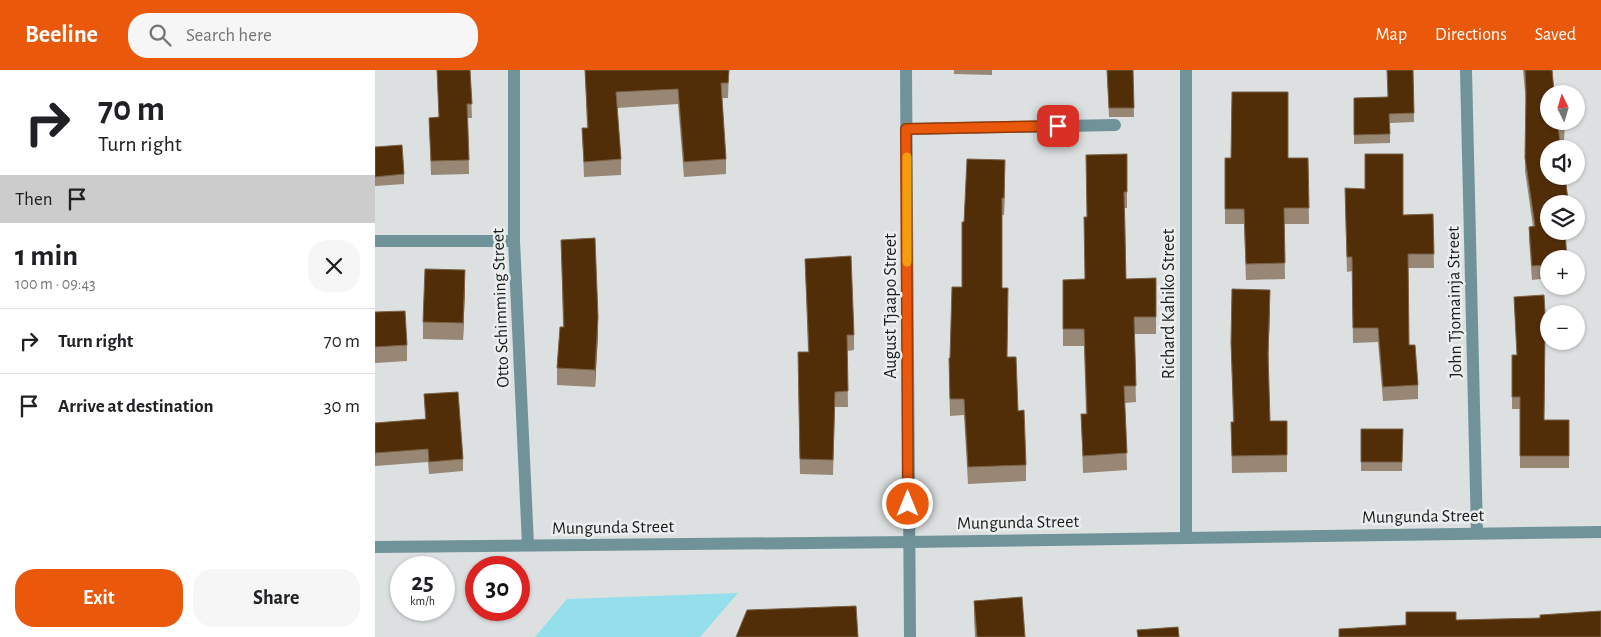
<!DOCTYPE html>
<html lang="en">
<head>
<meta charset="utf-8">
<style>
  body { margin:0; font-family:"Alegreya Sans",sans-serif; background:#f6f6f6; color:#202124; height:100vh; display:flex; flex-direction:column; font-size:19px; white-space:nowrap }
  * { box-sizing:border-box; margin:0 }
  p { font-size:16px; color:#757577 }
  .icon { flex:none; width:28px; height:28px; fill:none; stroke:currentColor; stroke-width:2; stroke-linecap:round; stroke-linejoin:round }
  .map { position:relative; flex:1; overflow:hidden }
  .panel { display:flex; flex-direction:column; background:#fff; width:375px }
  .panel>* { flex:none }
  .hud { background:#fff; color:#202124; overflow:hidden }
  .needle { width:32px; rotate:355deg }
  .fabs { position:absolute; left:1165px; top:15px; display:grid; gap:10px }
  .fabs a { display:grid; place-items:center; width:45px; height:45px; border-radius:50%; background:#fff; box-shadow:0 1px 4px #0004; font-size:25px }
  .speed { position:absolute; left:15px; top:486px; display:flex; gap:10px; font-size:25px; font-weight:700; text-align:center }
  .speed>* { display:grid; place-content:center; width:65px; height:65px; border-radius:50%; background:#fff; box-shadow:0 1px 4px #0004; line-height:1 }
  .speed small { font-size:12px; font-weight:400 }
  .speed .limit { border:8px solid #d22; background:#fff; color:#111 }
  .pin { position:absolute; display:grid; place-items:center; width:42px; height:42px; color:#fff; margin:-21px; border-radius:10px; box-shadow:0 2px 8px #0006 }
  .me { position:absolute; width:55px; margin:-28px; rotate:0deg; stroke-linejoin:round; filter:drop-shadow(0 0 4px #0008) }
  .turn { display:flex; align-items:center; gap:18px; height:105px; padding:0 15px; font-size:22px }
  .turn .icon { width:65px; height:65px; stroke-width:2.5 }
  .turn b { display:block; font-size:35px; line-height:42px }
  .then { display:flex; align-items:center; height:48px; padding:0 15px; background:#0003; gap:10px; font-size:19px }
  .round { display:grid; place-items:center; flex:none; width:52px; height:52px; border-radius:20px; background:#f6f6f6 }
  .head { display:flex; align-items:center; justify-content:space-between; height:85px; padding:0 15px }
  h1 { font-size:30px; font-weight:700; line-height:38px }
  .cta { display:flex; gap:10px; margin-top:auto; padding:10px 15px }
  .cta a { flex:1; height:58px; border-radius:20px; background:#ea580c; color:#fff; font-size:20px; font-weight:700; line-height:58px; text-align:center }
  .cta a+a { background:#f6f6f6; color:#202124 }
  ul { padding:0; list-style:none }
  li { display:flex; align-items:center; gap:15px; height:65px; padding:0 15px; border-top:1px solid #e0e0e0 }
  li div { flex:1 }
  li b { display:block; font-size:19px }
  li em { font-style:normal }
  header { display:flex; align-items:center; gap:30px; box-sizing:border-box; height:70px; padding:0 25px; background:#ea580c; color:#fff }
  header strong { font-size:24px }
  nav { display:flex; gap:28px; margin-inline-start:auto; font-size:18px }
  .search { width:350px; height:45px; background:#f6f6f6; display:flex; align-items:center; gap:12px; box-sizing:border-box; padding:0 18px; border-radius:20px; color:#757577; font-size:19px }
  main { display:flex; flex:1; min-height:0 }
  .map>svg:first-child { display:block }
  .green { fill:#95deec }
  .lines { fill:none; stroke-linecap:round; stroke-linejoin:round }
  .minor { stroke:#70939a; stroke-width:12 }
  .wall { fill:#978774 }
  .shaded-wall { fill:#7b6349 }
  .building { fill:#522e08; stroke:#7b6349 }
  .route-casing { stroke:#983908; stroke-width:12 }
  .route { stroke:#ea580c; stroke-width:9 }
  .slow { stroke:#f59e0b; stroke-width:9 }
  .labels { text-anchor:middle; stroke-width:5; stroke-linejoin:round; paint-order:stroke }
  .street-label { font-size:18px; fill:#1c1d1d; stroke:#eaeeee }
</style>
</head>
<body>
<header>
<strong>Beeline</strong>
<div class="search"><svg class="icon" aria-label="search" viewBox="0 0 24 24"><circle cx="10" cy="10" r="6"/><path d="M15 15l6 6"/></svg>Search here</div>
<nav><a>Map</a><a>Directions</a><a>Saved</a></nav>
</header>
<main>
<section class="panel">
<div class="hud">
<div class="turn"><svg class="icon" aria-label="right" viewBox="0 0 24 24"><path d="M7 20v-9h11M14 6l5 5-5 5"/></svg><div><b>70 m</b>Turn right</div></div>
<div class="then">Then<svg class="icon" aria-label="arrive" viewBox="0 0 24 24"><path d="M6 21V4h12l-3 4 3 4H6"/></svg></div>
</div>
<div class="head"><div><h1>1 min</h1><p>100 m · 09:43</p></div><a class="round"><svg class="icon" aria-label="close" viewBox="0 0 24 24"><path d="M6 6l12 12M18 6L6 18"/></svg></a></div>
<ul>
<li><svg class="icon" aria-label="right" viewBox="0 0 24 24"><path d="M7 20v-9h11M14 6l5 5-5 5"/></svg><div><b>Turn right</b></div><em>70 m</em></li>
<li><svg class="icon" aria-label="arrive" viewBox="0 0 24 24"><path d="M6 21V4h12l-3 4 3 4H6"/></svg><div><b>Arrive at destination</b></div><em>30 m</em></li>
</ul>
<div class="cta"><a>Exit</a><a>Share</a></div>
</section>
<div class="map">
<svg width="1226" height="567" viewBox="0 0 1226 567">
  <rect width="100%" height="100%" fill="#dce0e1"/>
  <!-- green -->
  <path class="green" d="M363,523L325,567H160L192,529Z"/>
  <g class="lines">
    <!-- minor -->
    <g class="minor">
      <path d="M139,0V171L153,475"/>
      <path d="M531,0L535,567"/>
      <path d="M811,0V467"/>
      <path d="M1091,0L1102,463"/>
      <path d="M531,59L740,55"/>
      <path d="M0,171H139"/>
      <path d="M0,477L534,472L1226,462"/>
    </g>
  </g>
  <!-- wall -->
  <g class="wall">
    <path d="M62,0H95L97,48H93L94,104L56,105L54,48L64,47Z"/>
    <path d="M210,0H354L353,28H347L351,89V104L309,107L303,34L242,38L246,89V105L209,107L207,58H212Z"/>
    <path d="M579,0H617V5L579,4Z"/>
    <path d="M732,0H758L759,47H734Z"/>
    <path d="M1038,0L1039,52L1015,53V73L979,74V28L1012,27Z"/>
    <path d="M1148,0H1177L1179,21L1190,51L1189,71H1184L1193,130V134H1174V208L1157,210L1154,170V157H1158L1150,101L1151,32Z"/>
    <path d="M0,77L29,104V114L0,116Z"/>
    <path d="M752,84V138H750L751,209L781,247V264H759L761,332L750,333L752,400L708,403L706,344H711L709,276H688V210L710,209L712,147Z"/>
    <path d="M850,88H933L934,154H909L910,209L871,210L869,154H850Z"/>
    <path d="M630,107L629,145H627V218L632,287L643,341L651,395V411L593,414L589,345L575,346L574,305V288H575L587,217L589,152Z"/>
    <path d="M970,132L1028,145L1058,144L1059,198H1033L1034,275L1043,315V329L1008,331L1003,272L978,273L977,201L972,202Z"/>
    <path d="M186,170L223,264L220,317L182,315V298L188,257Z"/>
    <path d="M430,189L479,265V280L472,281L473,337H460L458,405L425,404L423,297L433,282Z"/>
    <path d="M90,217L88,270L48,269V252Z"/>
    <path d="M1139,227L1171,260V272H1170L1169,350H1194V398H1145V339H1137V285H1142Z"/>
    <path d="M895,237L893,292L895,351H912V402L857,403L856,352H858L856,273Z"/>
    <path d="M0,242L32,275V291L0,293Z"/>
    <path d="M49,324L88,389V401L54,404L53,392L0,396V353L50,349Z"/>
    <path d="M986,359H1028L1027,401H986Z"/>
    <path d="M599,531L650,567H600L599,548Z"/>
  </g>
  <!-- shaded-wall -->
  <g class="shaded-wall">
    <path d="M630,90V107L629,145V128Z"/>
    <path d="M90,200V217L88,270V253Z"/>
    <path d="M895,220V237L893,299V283Z"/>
    <path d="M223,247V264L220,317V300Z"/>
  </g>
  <!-- building -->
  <g class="building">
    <path d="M62,0H95L97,34H92L94,90L56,91L54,48L64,47Z"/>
    <path d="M210,0H354L353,13H346L351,89L309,92L303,19L241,22L246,89L209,92L207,58H213Z"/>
    <path d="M732,0H758L759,38H734Z"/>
    <path d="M1012,0H1038L1039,43L1014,44L1015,64L979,65V28L1013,27Z"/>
    <path d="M1150,0H1177L1179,21H1190V24H1174V51H1189V58L1183,57L1186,79H1174V106H1190L1193,130L1188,131V134H1174V161H1190L1192,189H1174V195L1157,196L1154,157L1160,156L1150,88L1151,21Z"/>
    <path d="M857,22H913V88H933L934,138H909L910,193L871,194L869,139H850V88H856Z"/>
    <path d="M27,75L29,104L0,107V77Z"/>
    <path d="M752,84V122H749L751,209L781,208V247H759L761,316H749L752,383L708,386L706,344H712L709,259H688V210L710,209L709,147H712L711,85Z"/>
    <path d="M990,84H1028V145L1058,144L1059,184H1033L1034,275H1040L1043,315L1008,317L1003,258H978L977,187H972L970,118L990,119Z"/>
    <path d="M592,89L630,90L629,128H627V218H633L632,287H641L643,341L649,340L651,395L593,397L589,329H575L574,288H575L577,217H587V152H589Z"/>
    <path d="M220,168L223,247L220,300L182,298L185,257H189L186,170Z"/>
    <path d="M476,186L479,265H472L473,321L460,322L458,390L425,389L423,282H434L430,189Z"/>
    <path d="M50,199L90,200L88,253L48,252Z"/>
    <path d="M857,219L895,220L893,283L895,351H912V385L857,386L856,352H859L856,273Z"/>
    <path d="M1169,225L1171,260H1170L1169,350H1194V386H1145V327H1137V285H1142L1139,227Z"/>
    <path d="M30,241L32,275L0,277V242Z"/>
    <path d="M83,322L88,389L54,392L53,379L0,383V353L51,349L49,324Z"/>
    <path d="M986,359H1028L1027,392H986Z"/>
    <path d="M647,527L650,567H602L599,531Z"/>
    <path d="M481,536L483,567H361L372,540Z"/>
    <path d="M1226,541V567H964V559L1031,555V542H1081V550L1165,548V545Z"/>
    <path d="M803,557L804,567H763L762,560Z"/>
  </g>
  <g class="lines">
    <defs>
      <path id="route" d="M533,434L531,59L683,56"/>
    </defs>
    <!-- route casing -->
    <use href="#route" class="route-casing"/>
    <!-- route -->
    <use href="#route" class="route"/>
    <!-- slow -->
    <path class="slow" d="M532,87V192"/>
  </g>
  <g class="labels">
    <!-- street labels -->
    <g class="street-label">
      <text transform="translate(1079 232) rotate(-91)" y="6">John Tjomainja Street</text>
      <text transform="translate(793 234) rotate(-90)" y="6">Richard Kahiko Street</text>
      <text transform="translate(515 236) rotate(-90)" y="6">August Tjaapo Street</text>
      <text transform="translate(125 238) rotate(-92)" y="6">Otto Schimming Street</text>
      <text transform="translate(1048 446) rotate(-1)" y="6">Mungunda Street</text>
      <text transform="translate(643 452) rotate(-1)" y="6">Mungunda Street</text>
      <text transform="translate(238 457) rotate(-1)" y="6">Mungunda Street</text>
    </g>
  </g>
</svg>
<div class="fabs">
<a><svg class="needle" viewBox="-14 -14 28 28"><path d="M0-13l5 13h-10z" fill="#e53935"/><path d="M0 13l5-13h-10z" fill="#757577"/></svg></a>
<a><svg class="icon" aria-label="sound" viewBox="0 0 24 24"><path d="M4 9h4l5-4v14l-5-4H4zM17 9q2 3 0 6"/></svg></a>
<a><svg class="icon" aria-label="layers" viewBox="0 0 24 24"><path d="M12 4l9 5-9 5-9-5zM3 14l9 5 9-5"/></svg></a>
<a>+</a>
<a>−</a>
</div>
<div class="speed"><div>25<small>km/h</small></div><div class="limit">30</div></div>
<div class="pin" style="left:683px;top:56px;background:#d93025"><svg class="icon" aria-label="arrive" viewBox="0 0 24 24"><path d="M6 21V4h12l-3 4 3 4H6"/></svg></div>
<svg class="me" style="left:533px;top:434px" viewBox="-20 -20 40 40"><circle r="17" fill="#ea580c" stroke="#fff" stroke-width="3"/><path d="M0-11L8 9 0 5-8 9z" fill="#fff"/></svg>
</div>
</main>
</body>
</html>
